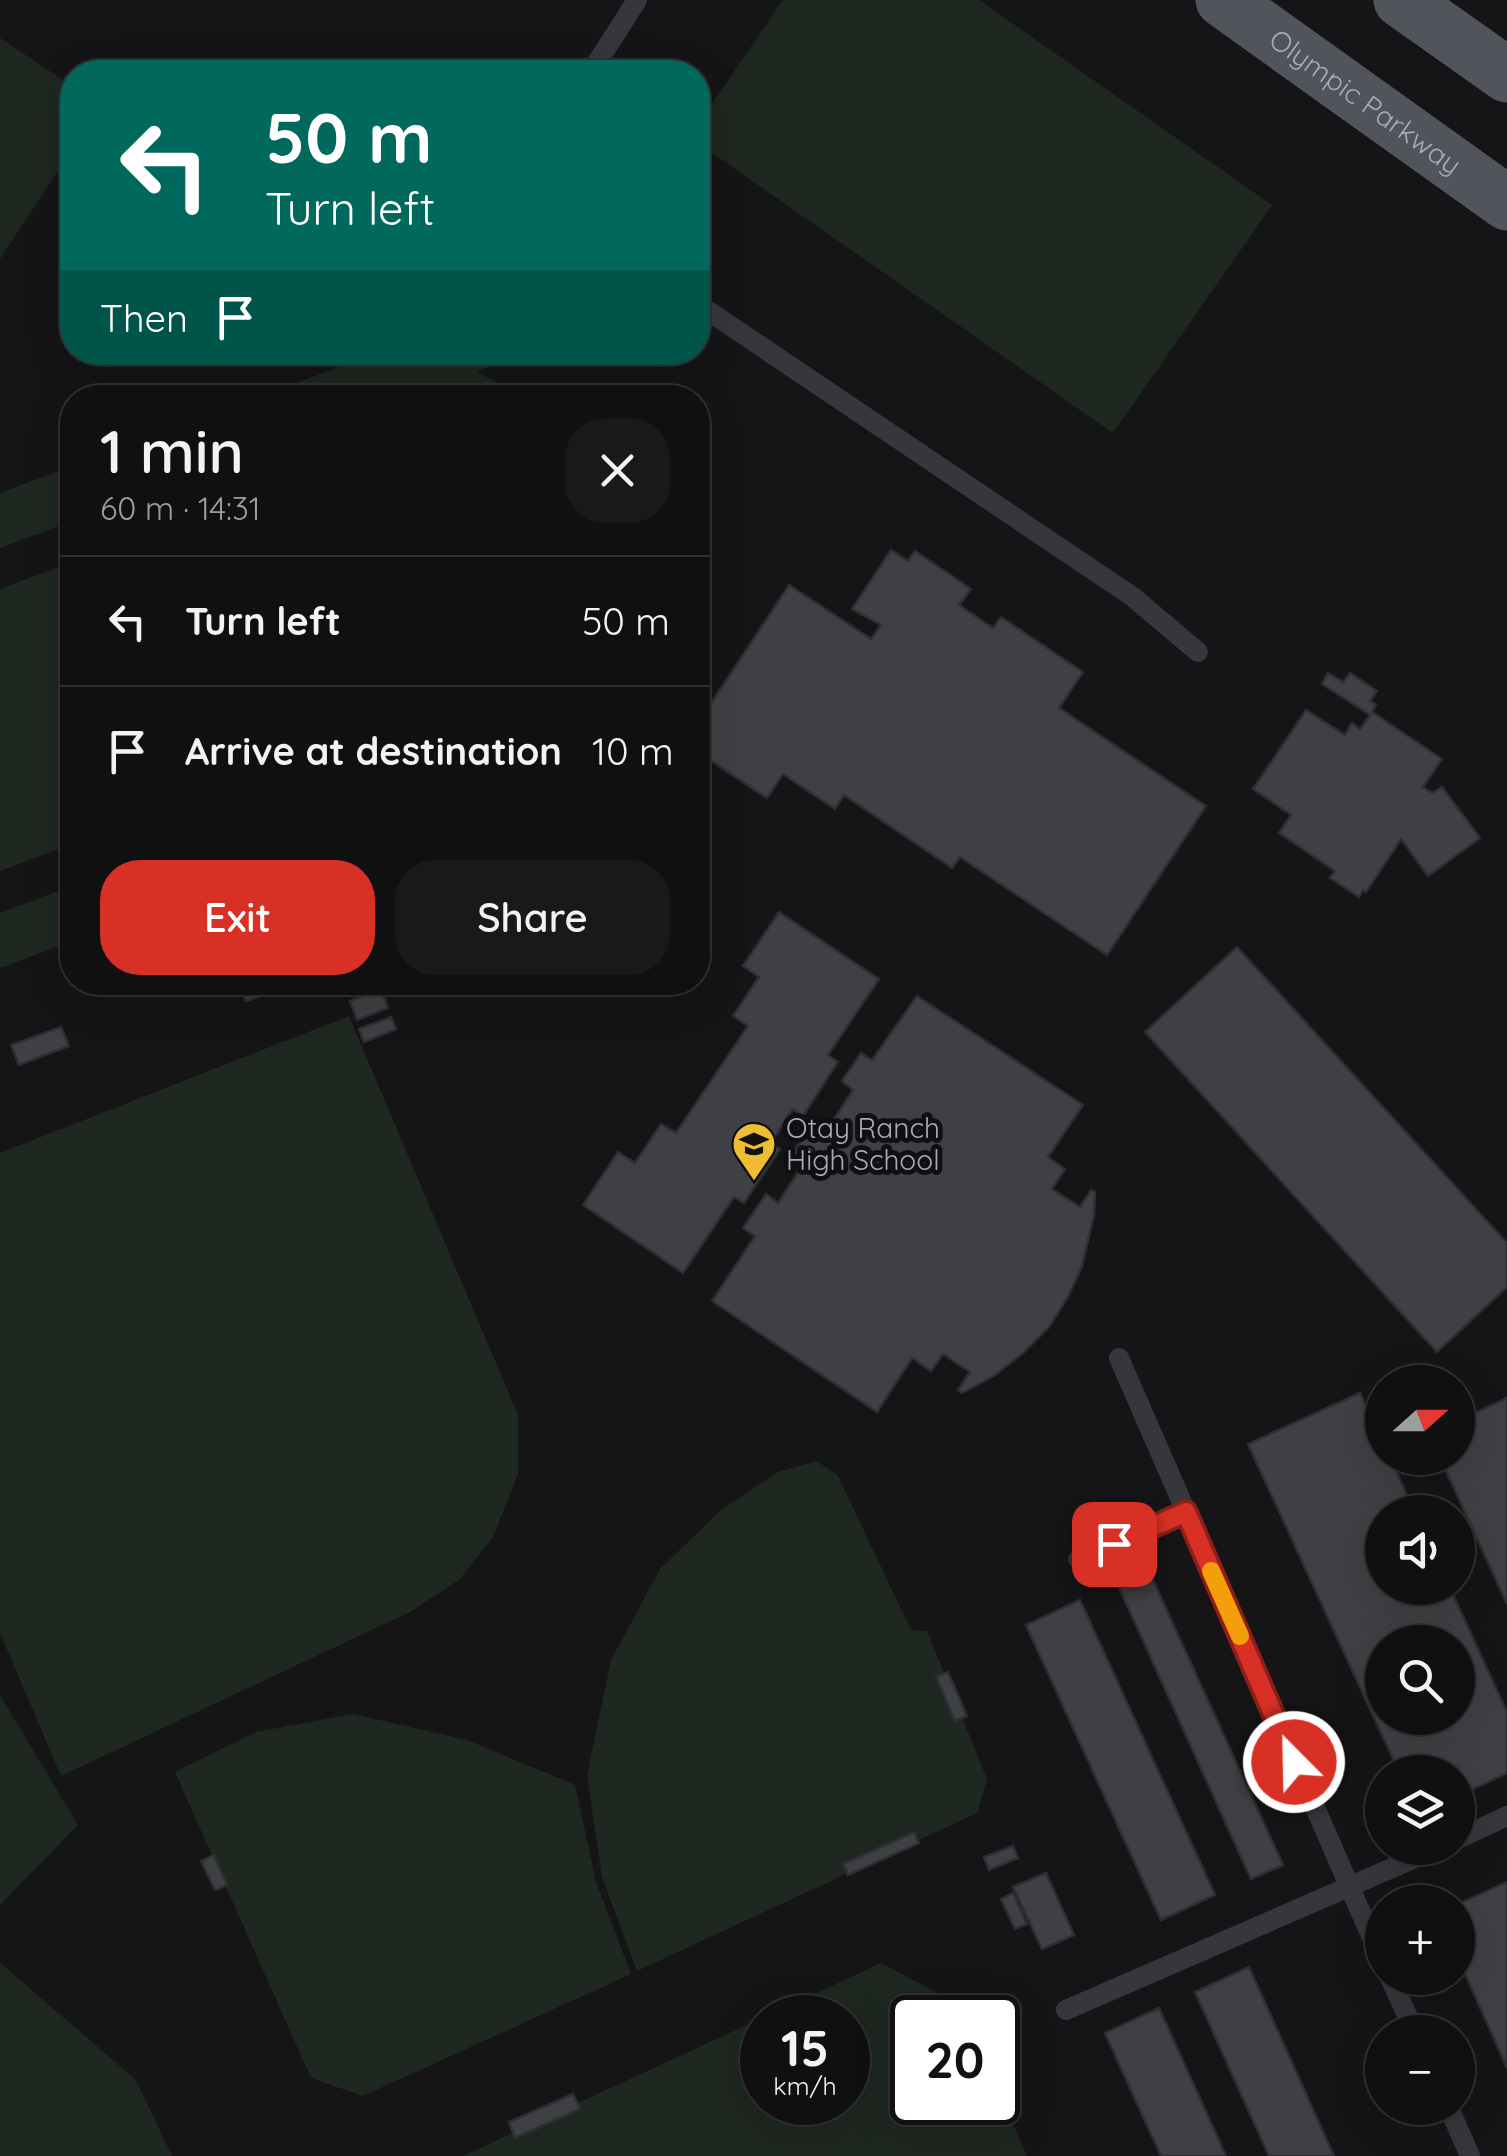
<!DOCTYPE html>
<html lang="en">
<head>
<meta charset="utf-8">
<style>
  body { margin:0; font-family:Quicksand,sans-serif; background:#19191a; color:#f1f3f6; height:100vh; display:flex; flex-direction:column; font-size:38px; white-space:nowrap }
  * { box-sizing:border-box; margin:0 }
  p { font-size:32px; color:#9c9d9f }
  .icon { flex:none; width:55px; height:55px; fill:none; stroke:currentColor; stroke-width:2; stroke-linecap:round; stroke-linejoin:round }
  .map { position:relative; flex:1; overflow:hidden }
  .side { position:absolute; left:60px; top:385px; width:650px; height:610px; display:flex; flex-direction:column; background:#101011; border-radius:40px; box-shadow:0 10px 40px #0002,0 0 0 2px #303031 }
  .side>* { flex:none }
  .banner { position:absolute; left:60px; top:60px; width:650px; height:305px; border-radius:40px; box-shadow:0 10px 40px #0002,0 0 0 2px #303031; background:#00695c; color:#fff; overflow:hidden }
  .needle { width:65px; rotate:69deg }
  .tools { position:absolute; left:1365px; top:1365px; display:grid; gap:20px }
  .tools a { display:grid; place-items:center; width:110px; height:110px; border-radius:50%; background:#101011; box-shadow:0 10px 40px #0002,0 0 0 2px #303031; font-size:50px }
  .speed { position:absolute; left:740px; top:1995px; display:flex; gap:20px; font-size:50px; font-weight:700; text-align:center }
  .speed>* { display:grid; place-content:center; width:130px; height:130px; border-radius:50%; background:#101011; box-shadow:0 10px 40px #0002,0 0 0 2px #303031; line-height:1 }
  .speed small { font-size:25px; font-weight:400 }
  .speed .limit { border:5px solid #111; border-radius:15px; background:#fff; color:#111 }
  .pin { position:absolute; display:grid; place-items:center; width:85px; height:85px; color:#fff; margin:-42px; border-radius:20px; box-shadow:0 5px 15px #0006 }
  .me { position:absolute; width:110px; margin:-55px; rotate:337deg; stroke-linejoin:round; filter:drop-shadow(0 0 8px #0008) }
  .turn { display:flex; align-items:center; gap:35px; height:210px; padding:0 40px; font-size:45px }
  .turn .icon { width:130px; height:130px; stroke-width:2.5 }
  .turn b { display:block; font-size:70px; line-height:85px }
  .then { display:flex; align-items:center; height:95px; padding:0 40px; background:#0003; gap:20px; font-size:38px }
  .round { display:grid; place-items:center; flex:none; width:105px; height:105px; border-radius:40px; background:#19191a }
  .headline { display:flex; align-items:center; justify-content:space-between; height:170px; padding:0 40px }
  h1 { font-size:60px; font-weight:600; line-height:75px }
  .button { display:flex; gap:20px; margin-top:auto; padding:20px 40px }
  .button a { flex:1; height:115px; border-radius:40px; background:#d93025; color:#fff; font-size:40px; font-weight:600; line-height:115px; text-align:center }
  .button a+a { background:#19191a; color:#f1f3f6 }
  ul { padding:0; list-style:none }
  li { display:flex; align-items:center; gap:30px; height:130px; padding:0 40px; border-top:2px solid #303031 }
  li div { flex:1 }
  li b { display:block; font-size:38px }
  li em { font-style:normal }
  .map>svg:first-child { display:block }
  .green { fill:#1f2721 }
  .building { fill:#3f4044; stroke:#2f2f33; stroke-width:2.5; fill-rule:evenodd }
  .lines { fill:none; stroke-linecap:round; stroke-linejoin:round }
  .service { stroke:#36373c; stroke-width:20 }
  .primary { stroke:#52545b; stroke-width:55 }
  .route-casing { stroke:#8d1f18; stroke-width:25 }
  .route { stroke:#d93025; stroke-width:18 }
  .slow { stroke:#f59e0b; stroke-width:18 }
  .labels { text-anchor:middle; stroke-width:10; stroke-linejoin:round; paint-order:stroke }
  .street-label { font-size:28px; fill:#a7abb7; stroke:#101012 }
  .poi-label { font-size:28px; fill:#a7abb7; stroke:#101012; text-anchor:start }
</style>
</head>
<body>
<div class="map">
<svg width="1507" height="2156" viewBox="0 0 1507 2156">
  <rect width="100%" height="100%" fill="#151517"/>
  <!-- green -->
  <g class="green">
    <path d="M783,0H979L1272,205L1113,433L698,143V124Z"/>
    <path d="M0,38L72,86V149L0,259Z"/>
    <path d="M379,353H489L494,365L477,372L526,397H257Z"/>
    <path d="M72,466V521L0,548V493Z"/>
    <path d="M72,562V844L0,871V589Z"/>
    <path d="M72,886V941L0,968V913Z"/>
    <path d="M349,1016L518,1415V1474L493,1537L459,1580L410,1612L61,1776L0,1633V1153Z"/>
    <path d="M817,1461L838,1476L911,1630L927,1631L987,1779L977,1813L637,1971L602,1877L587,1775L611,1660L660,1569L721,1510L778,1472Z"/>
    <path d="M0,1695L78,1825L0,1905Z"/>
    <path d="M353,1714L467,1740L575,1785L596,1882L631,1974L363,2096L311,2078L175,1772L256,1732Z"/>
    <path d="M0,1963L136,2080L172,2156H0Z"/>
    <path d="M881,1963L959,2004L965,2017L912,2018V2102H998V2090L1027,2156H463L762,2018V2102H848V2018H763Z"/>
  </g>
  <!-- building -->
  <g class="building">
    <path d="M891,550L908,561L915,551L971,589L959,605L993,628L1001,617L1083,672L1059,708L1206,806L1107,955L960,857L952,868L844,795L835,809L783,774L767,798L698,752V723L789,585L871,639L881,625L852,609Z"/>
    <path d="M1328,673L1343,682L1350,673L1377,691L1370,701L1376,705L1372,712L1442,759L1423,787L1433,793L1442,787L1480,838L1428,876L1401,839L1366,892L1363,890L1359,897L1330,878L1335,871L1279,833L1291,815L1253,789L1306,710L1345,735L1352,723L1360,729L1370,715L1322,684Z"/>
    <path d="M779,912L879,979L828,1055L838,1062L803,1116L793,1109L771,1143L780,1149L744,1203L734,1197L683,1273L583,1205L618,1152L635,1163L661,1124L676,1133L748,1026L733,1016L759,977L743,966Z"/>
    <path d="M1237,947L1507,1243V1287L1437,1352L1145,1032Z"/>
    <path d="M227,982H292V984L246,1001L240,984L229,988Z"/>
    <path d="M381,989L388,1008L357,1020L350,1001Z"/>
    <path d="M917,996L1083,1105L1048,1157L1065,1169L1052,1189L1080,1207L1091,1190L1095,1192L1094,1215L1082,1266L1068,1297L1049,1327L1023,1353L995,1375L962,1393L958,1390L970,1372L943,1354L931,1371L912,1358L877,1412L712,1301L755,1236L743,1228L766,1194L778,1203L801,1168L788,1160L814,1121L827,1130L853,1090L842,1081L861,1053L872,1060Z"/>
    <path d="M391,1017L396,1029L364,1042L359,1029Z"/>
    <path d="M61,1027L69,1046L19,1065L11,1045Z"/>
    <path d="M1360,1393L1382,1441V1458H1390L1415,1512H1382V1588H1450L1507,1712V1773L1458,1796V1772H1399L1248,1444ZM1382,1642H1458V1718H1382Z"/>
    <path d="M1507,1398V1604L1440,1458H1458V1421Z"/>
    <path d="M1148,1569L1283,1865L1251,1879L1117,1583Z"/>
    <path d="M1080,1600L1215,1895L1161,1920L1026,1625Z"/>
    <path d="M948,1672L967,1716L955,1721L936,1677Z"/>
    <path d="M914,1832L919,1843L848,1875L843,1864Z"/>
    <path d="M1013,1846L1018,1858L989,1870L984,1857Z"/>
    <path d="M214,1855L227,1885L215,1890L201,1861Z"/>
    <path d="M1046,1873L1074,1935L1042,1949L1013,1887Z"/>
    <path d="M1507,1882V2068L1458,1958V1904Z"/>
    <path d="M1013,1893L1027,1924L1015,1929L1001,1899Z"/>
    <path d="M1249,1967L1334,2156H1269L1195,1992Z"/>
    <path d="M1159,2008L1226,2156H1161L1105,2033Z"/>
    <path d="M573,2094L580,2109L515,2138L509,2122Z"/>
  </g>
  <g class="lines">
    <!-- service -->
    <g class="service">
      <path d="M591,72L637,0"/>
      <path d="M698,304L1133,597L1198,652"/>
      <path d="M1119,1358L1382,1961"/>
      <path d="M1078,1559L1185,1511"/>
      <path d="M1458,1839L1507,1816"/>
      <path d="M1390,1978L1415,2032"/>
      <path d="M1066,2010L1438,1848"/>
      <path d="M1449,2108L1470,2156"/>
    </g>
    <!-- primary -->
    <g class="primary">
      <path id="s1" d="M1223,0L1507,203"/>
      <path d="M1401,0L1507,75"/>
    </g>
  </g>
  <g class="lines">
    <defs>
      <path id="route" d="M1114,1544L1186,1512L1294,1762"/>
    </defs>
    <!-- route casing -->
    <use href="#route" class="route-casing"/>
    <!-- route -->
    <use href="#route" class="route"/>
    <!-- slow -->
    <path class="slow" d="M1211,1571L1240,1636"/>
  </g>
  <!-- icons -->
  <defs>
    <symbol id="school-pin" viewBox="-11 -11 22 30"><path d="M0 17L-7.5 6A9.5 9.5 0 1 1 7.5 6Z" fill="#efbc35" stroke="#101012"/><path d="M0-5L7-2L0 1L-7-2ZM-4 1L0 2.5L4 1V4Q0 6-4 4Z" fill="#111"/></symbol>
  </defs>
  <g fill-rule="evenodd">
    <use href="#school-pin" x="729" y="1119" width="50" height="68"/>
  </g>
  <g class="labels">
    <!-- street labels -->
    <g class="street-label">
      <text dy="10" stroke="none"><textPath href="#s1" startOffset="175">Olympic Parkway</textPath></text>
    </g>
    <!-- poi labels -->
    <g class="poi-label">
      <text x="786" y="1138">Otay Ranch<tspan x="786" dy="32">High School</tspan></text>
    </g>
  </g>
</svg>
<div class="tools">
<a><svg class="needle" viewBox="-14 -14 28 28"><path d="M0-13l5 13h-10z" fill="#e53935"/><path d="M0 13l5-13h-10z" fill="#9c9d9f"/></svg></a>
<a><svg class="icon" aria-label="sound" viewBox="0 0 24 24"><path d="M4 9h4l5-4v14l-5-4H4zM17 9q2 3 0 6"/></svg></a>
<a><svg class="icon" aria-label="search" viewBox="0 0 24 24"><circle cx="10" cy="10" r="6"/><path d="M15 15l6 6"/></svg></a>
<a><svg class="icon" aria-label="layers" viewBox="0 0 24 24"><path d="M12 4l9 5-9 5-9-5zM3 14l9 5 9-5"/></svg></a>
<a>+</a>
<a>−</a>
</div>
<div class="speed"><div>15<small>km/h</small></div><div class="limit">20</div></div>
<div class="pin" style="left:1114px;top:1544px;background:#d93025"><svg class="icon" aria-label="arrive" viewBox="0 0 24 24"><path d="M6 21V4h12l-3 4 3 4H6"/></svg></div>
<svg class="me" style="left:1294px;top:1762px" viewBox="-20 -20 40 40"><circle r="17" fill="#d93025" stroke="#fff" stroke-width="3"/><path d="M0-11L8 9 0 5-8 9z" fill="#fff"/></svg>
<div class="banner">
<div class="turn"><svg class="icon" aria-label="left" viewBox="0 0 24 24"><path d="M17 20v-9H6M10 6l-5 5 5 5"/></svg><div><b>50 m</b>Turn left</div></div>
<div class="then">Then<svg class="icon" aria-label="arrive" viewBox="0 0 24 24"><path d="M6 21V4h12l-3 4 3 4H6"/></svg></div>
</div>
<section class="side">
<div class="headline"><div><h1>1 min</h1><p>60 m · 14:31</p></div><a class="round"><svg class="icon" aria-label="close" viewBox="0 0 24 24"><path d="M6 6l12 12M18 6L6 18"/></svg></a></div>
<ul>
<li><svg class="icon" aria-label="left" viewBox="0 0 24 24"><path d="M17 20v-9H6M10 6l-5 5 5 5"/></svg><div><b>Turn left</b></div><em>50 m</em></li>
<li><svg class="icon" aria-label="arrive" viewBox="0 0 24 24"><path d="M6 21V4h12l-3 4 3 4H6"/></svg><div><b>Arrive at destination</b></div><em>10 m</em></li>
</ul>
<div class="button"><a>Exit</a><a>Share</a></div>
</section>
</div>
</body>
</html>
